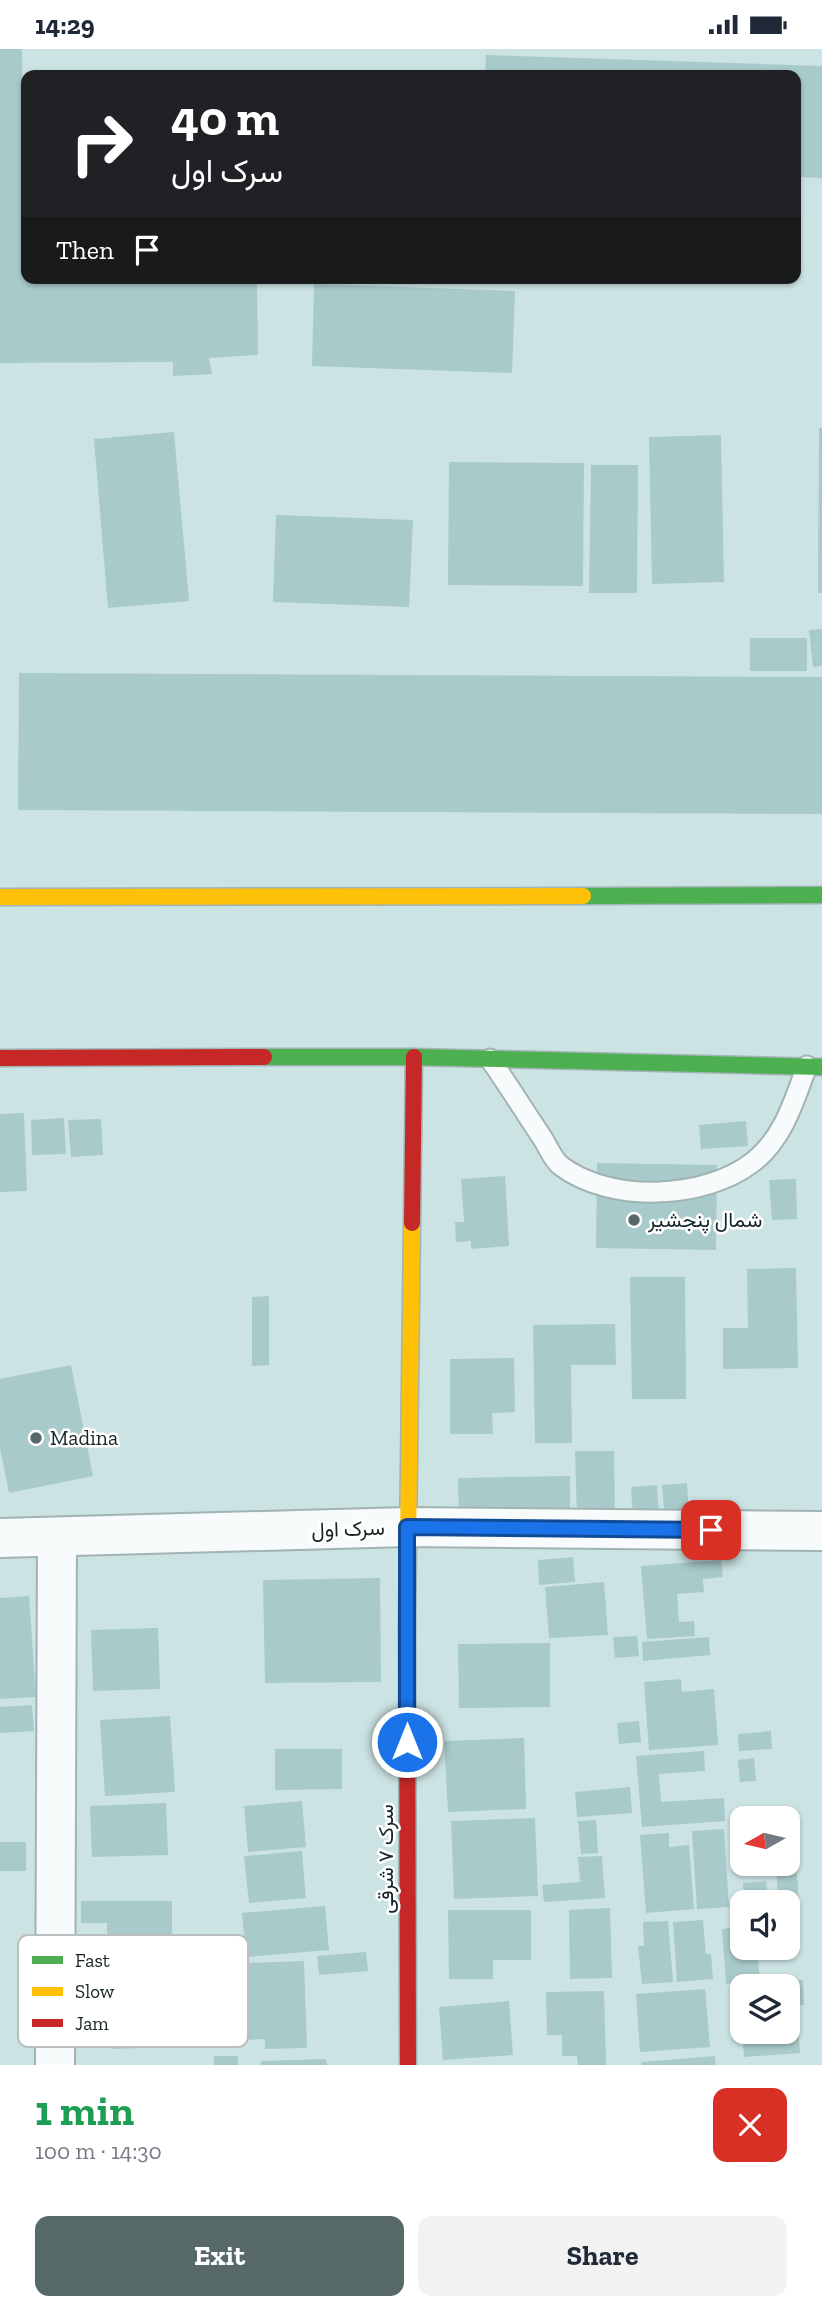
<!DOCTYPE html>
<html lang="en">
<head>
<meta charset="utf-8">
<style>
  body { margin:0; font-family:"Zilla Slab",Vazirmatn,serif; background:#f2f2f3; color:#1f2937; height:100vh; display:flex; flex-direction:column; font-size:26px; white-space:nowrap }
  * { box-sizing:border-box; margin:0 }
  p { font-size:23px; color:#747a83 }
  .icon { flex:none; width:38px; height:38px; fill:none; stroke:currentColor; stroke-width:2; stroke-linecap:round; stroke-linejoin:round }
  .map { position:relative; height:2016px; overflow:hidden }
  .sheet { display:flex; flex-direction:column; background:#fff; flex:1 }
  .sheet>* { flex:none }
  .banner { position:absolute; left:21px; top:21px; width:780px; height:214px; border-radius:14px; box-shadow:0 2px 5px #0004; background:#202124; color:#fff; overflow:hidden }
  .needle { width:46px; rotate:262deg }
  .fabs { position:absolute; left:730px; top:1757px; display:grid; gap:14px }
  .fabs a { display:grid; place-items:center; width:70px; height:70px; border-radius:14px; background:#fff; box-shadow:0 2px 5px #0004; font-size:35px }
  .pin { position:absolute; display:grid; place-items:center; width:60px; height:60px; color:#fff; margin:-30px; border-radius:14px; box-shadow:0 4px 10px #0006 }
  .me { position:absolute; width:77px; margin:-38px; rotate:0deg; stroke-linejoin:round; filter:drop-shadow(0 0 5px #0008) }
  .turn { display:flex; align-items:center; gap:24px; height:147px; padding:0 35px; font-size:32px }
  .turn .icon { width:91px; height:91px; stroke-width:2.5 }
  .turn b { display:block; font-size:49px; line-height:60px }
  .then { display:flex; align-items:center; height:66px; padding:0 35px; background:#0003; gap:14px; font-size:26px }
  .round { display:grid; place-items:center; flex:none; width:74px; height:74px; border-radius:14px; background:#f2f2f3 }
  .head { display:flex; align-items:center; justify-content:space-between; height:119px; padding:0 35px }
  h1 { font-size:42px; font-weight:800; line-height:52px; color:#1e9e55 }
  .button { display:flex; gap:14px; margin-top:auto; padding:14px 35px }
  .button a { flex:1; height:80px; border-radius:14px; background:#566868; color:#fff; font-size:28px; font-weight:800; line-height:80px; text-align:center }
  .button a+a { background:#f2f2f3; color:#1f2937 }
  .status { display:flex; justify-content:space-between; align-items:center; height:49px; padding:0 35px; background:#fff; direction:ltr }
  .status svg { height:19px; fill:currentColor }
  .map>svg:first-child { display:block }
  .building { fill:#a9caca }
  .lines { fill:none; stroke-linecap:round; stroke-linejoin:round }
  .lane-casing { stroke:#a1b3b3; stroke-width:23 }
  .street-casing { stroke:#a1b3b3; stroke-width:42 }
  .fast-casing { stroke:#a1b3b3; stroke-width:19 }
  .slow-casing { stroke:#a1b3b3; stroke-width:19 }
  .jam-casing { stroke:#a1b3b3; stroke-width:19 }
  .lane { stroke:#f7fbfb; stroke-width:19 }
  .street { stroke:#f7fbfb; stroke-width:38 }
  .fast { stroke:#4caf50; stroke-width:16 }
  .slow { stroke:#ffc107; stroke-width:16 }
  .jam { stroke:#c62828; stroke-width:16 }
  .route-casing { stroke:#114b97; stroke-width:18 }
  .route { stroke:#1a73e8; stroke-width:12 }
  .poi-dot { fill:#566868; stroke:#fff; stroke-width:2.5 }
  .labels { text-anchor:middle; stroke-width:5; stroke-linejoin:round; paint-order:stroke }
  .poi-label { font-size:21px; fill:#162626; stroke:#fff; text-anchor:start }
  .street-label { font-size:21px; fill:#162626; stroke:#fff }
  .key { fill:#fff; stroke:#b9bebe; stroke-width:2 }
  .key-label { font-size:19px; fill:#162626 }
</style>
</head>
<body>
<div class="status"><b>14:29</b><svg viewBox="0 0 49 12"><path d="M0 12V9h3v3zM5 12V6h3v6zM10 12V3h3v9zM15 12V0h3v12zM26 1h20v11H26zM47 4h2v5h-2z"/></svg></div>
<div class="map">
<svg width="822" height="2016" viewBox="0 0 822 2016">
  <rect width="100%" height="100%" fill="#cce3e3"/>
  <!-- building -->
  <g class="building">
    <path d="M0,0H22L26,229H257L258,306L209,309L212,325L173,327V313L0,314Z"/>
    <path d="M486,6L822,17V129L796,128V26H485Z"/>
    <path d="M314,235L515,242L512,324L312,317Z"/>
    <path d="M819,379H822V544H818Z"/>
    <path d="M174,383L189,552L108,559L94,390Z"/>
    <path d="M721,386L724,533L652,535L649,388Z"/>
    <path d="M449,413L584,414L583,537L448,536Z"/>
    <path d="M591,416H638L637,544H589Z"/>
    <path d="M276,466L413,471L409,558L273,553Z"/>
    <path d="M822,580V617L813,618L809,581Z"/>
    <rect x="750" y="589" width="57" height="33"/>
    <path d="M19,624L822,628V765L18,761Z"/>
    <path d="M24,1064L27,1142L0,1143V1065Z"/>
    <path d="M64,1069L66,1105L32,1106L31,1071Z"/>
    <path d="M101,1070L103,1106L71,1108L68,1071Z"/>
    <path d="M746,1072L748,1097L701,1100L699,1076Z"/>
    <path d="M597,1114L717,1116L716,1201L596,1199Z"/>
    <path d="M505,1127L509,1197L471,1200V1192L456,1193L455,1173H464L461,1130Z"/>
    <path d="M796,1130L797,1170L772,1171L769,1131Z"/>
    <path d="M796,1219L798,1319L723,1320V1279H748L747,1220Z"/>
    <path d="M630,1228H685L686,1350H632Z"/>
    <path d="M269,1247V1316L252,1317V1248Z"/>
    <path d="M615,1275L616,1316H571L572,1394H535L533,1276Z"/>
    <path d="M514,1309L515,1363L492,1364L493,1385H450V1310Z"/>
    <path d="M71,1316L93,1427L9,1444L0,1399V1330Z"/>
    <path d="M575,1402H614L615,1468L577,1469Z"/>
    <path d="M570,1427V1465L459,1467L458,1429Z"/>
    <path d="M687,1434L689,1467L665,1469L662,1436Z"/>
    <path d="M657,1436L659,1467L633,1469L631,1438Z"/>
    <path d="M573,1508L575,1533L539,1536L538,1511Z"/>
    <path d="M721,1511L723,1528L703,1530L704,1543L677,1545L679,1573L694,1572L695,1587L647,1590L641,1517Z"/>
    <path d="M380,1529L381,1633L265,1634L263,1531Z"/>
    <path d="M604,1533L608,1586L549,1589L545,1538Z"/>
    <path d="M29,1547L36,1648L0,1650V1549Z"/>
    <path d="M158,1579L160,1640L93,1642L91,1581Z"/>
    <path d="M637,1587L639,1607L615,1609L613,1588Z"/>
    <path d="M709,1588L710,1606L643,1612L642,1593Z"/>
    <path d="M550,1594V1658L459,1659L458,1595Z"/>
    <path d="M681,1630L682,1643L714,1640L718,1696L649,1701L644,1633Z"/>
    <path d="M32,1656L34,1682L0,1684V1658Z"/>
    <path d="M170,1667L175,1743L105,1747L100,1671Z"/>
    <path d="M639,1672L641,1693L619,1695L617,1674Z"/>
    <path d="M771,1682L772,1700L739,1702L738,1685Z"/>
    <path d="M524,1689L526,1760L448,1763L444,1692Z"/>
    <path d="M275,1700H342V1740L275,1741Z"/>
    <path d="M704,1702L705,1722L659,1725L661,1753L724,1749L725,1772L642,1778L636,1707Z"/>
    <path d="M754,1709L756,1732L740,1733L738,1711Z"/>
    <path d="M630,1738L632,1764L577,1768L575,1743Z"/>
    <path d="M302,1752L306,1798L248,1803L244,1757Z"/>
    <path d="M166,1754L168,1806L92,1808L90,1757Z"/>
    <path d="M535,1769L538,1847L454,1850L451,1772Z"/>
    <path d="M596,1771L598,1804L581,1805L578,1772Z"/>
    <path d="M724,1780L729,1858L697,1860L692,1782Z"/>
    <path d="M788,1781H794L799,1855L778,1853L776,1815H788Z"/>
    <path d="M669,1784V1798L689,1796L694,1860L646,1864L640,1786Z"/>
    <rect x="0" y="1793" width="26" height="29"/>
    <path d="M302,1802L306,1849L249,1854L244,1807Z"/>
    <path d="M602,1807L605,1849L544,1853L542,1836L580,1833L578,1808Z"/>
    <path d="M766,1832L768,1845L744,1846L743,1834Z"/>
    <path d="M81,1852H172V1899H107V1874H81Z"/>
    <path d="M325,1857L329,1901L246,1908L242,1864Z"/>
    <path d="M610,1859L612,1929L570,1930L569,1861Z"/>
    <path d="M448,1861H531V1911H493V1930H449Z"/>
    <path d="M703,1871L706,1905H711L713,1930L677,1933L673,1873Z"/>
    <path d="M668,1872L673,1933L642,1935L638,1897H644L643,1873Z"/>
    <path d="M742,1877V1899H750L752,1911L758,1910L760,1931L726,1935L722,1880Z"/>
    <path d="M366,1903L368,1922L319,1926L317,1907Z"/>
    <path d="M304,1912L307,1999L265,2000V1990L246,1991L243,1914Z"/>
    <path d="M169,1931L171,1998L112,2000L110,1934Z"/>
    <path d="M803,1931L804,1956L788,1957V1937H754Z"/>
    <path d="M705,1940L710,1998L640,2003L636,1945Z"/>
    <path d="M604,1942L606,2016H578L577,2007H562V1986H547L546,1943Z"/>
    <path d="M509,1952L513,2006L443,2011L439,1958Z"/>
    <path d="M788,1962H797L800,2004L744,2008L742,1983H788Z"/>
    <rect x="214" y="2007" width="24" height="9"/>
    <path d="M715,2007L716,2016H642L641,2013Z"/>
    <path d="M326,2010L327,2016H261V2012Z"/>
  </g>
  <g class="lines">
    <defs>
      <path id="lane" d="M490,1010C508,1036 525,1063 543,1090C548,1098 553,1111 561,1117C610,1154 704,1151 753,1113C783,1090 794,1052 807,1017"/>
      <g id="street">
        <path d="M0,1489L407,1478L822,1482"/>
        <path d="M55,2016L57,1489"/>
      </g>
      <g id="fast">
        <path d="M583,847L822,846"/>
        <path d="M264,1008H414L822,1018"/>
      </g>
      <g id="slow">
        <path d="M0,848L583,847"/>
        <path d="M407,1577L412,1174"/>
      </g>
      <g id="jam">
        <path d="M0,1009L264,1008"/>
        <path d="M412,1174L414,1008"/>
        <path d="M407,1577L408,2016"/>
      </g>
    </defs>
    <!-- lane casing -->
    <use href="#lane" class="lane-casing"/>
    <!-- street casing -->
    <use href="#street" class="street-casing"/>
    <!-- fast casing -->
    <use href="#fast" class="fast-casing"/>
    <!-- slow casing -->
    <use href="#slow" class="slow-casing"/>
    <!-- jam casing -->
    <use href="#jam" class="jam-casing"/>
    <!-- lane -->
    <use href="#lane" class="lane"/>
    <!-- street -->
    <use href="#street" class="street"/>
    <!-- fast -->
    <use href="#fast" class="fast"/>
    <!-- slow -->
    <use href="#slow" class="slow"/>
    <!-- jam -->
    <use href="#jam" class="jam"/>
  </g>
  <g class="lines">
    <defs>
      <path id="route" d="M407,1693V1478L711,1481"/>
    </defs>
    <!-- route casing -->
    <use href="#route" class="route-casing"/>
    <!-- route -->
    <use href="#route" class="route"/>
  </g>
  <!-- markers -->
  <g class="poi-dot">
    <circle cx="634" cy="1171" r="7"/>
    <circle cx="36" cy="1389" r="7"/>
  </g>
  <g class="labels">
    <!-- poi labels -->
    <g class="poi-label">
      <text x="648" y="1178">شمال پنجشیر</text>
      <text x="50" y="1396">Madina</text>
    </g>
    <!-- street labels -->
    <g class="street-label">
      <text transform="translate(348 1480) rotate(-2)" y="7">سرک‌ اول</text>
      <text transform="translate(386 1810) rotate(-90)" y="7">سرک ۷ شرقی</text>
    </g>
  </g>
  <!-- legend -->
  <rect x="18" y="1886" width="230" height="112" rx="10" class="key"/>
  <rect x="32" y="1907" width="31" height="8" fill="#4caf50"/>
  <rect x="32" y="1938" width="31" height="9" fill="#ffc107"/>
  <rect x="32" y="1970" width="31" height="8" fill="#c62828"/>
  <g class="key-label">
    <text x="75" y="1918">Fast</text>
    <text x="75" y="1949">Slow</text>
    <text x="75" y="1981">Jam</text>
  </g>
</svg>
<div class="fabs">
<a><svg class="needle" viewBox="-14 -14 28 28"><path d="M0-13l5 13h-10z" fill="#e53935"/><path d="M0 13l5-13h-10z" fill="#747a83"/></svg></a>
<a><svg class="icon" aria-label="sound" viewBox="0 0 24 24"><path d="M4 9h4l5-4v14l-5-4H4zM17 9q2 3 0 6"/></svg></a>
<a><svg class="icon" aria-label="layers" viewBox="0 0 24 24"><path d="M12 4l9 5-9 5-9-5zM3 14l9 5 9-5"/></svg></a>
</div>
<div class="pin" style="left:711px;top:1481px;background:#d93025"><svg class="icon" aria-label="arrive" viewBox="0 0 24 24"><path d="M6 21V4h12l-3 4 3 4H6"/></svg></div>
<svg class="me" style="left:407px;top:1693px" viewBox="-20 -20 40 40"><circle r="17" fill="#1a73e8" stroke="#fff" stroke-width="3"/><path d="M0-11L8 9 0 5-8 9z" fill="#fff"/></svg>
<div class="banner">
<div class="turn"><svg class="icon" aria-label="right" viewBox="0 0 24 24"><path d="M7 20v-9h11M14 6l5 5-5 5"/></svg><div><b>40 m</b>سرک‌ اول</div></div>
<div class="then">Then<svg class="icon" aria-label="arrive" viewBox="0 0 24 24"><path d="M6 21V4h12l-3 4 3 4H6"/></svg></div>
</div>
</div>
<section class="sheet">
<div class="head"><div><h1>1 min</h1><p>100 m · 14:30</p></div><a class="round" style="background:#d93025;color:#fff"><svg class="icon" aria-label="close" viewBox="0 0 24 24"><path d="M6 6l12 12M18 6L6 18"/></svg></a></div>
<div class="button"><a>Exit</a><a>Share</a></div>
</section>
</body>
</html>
